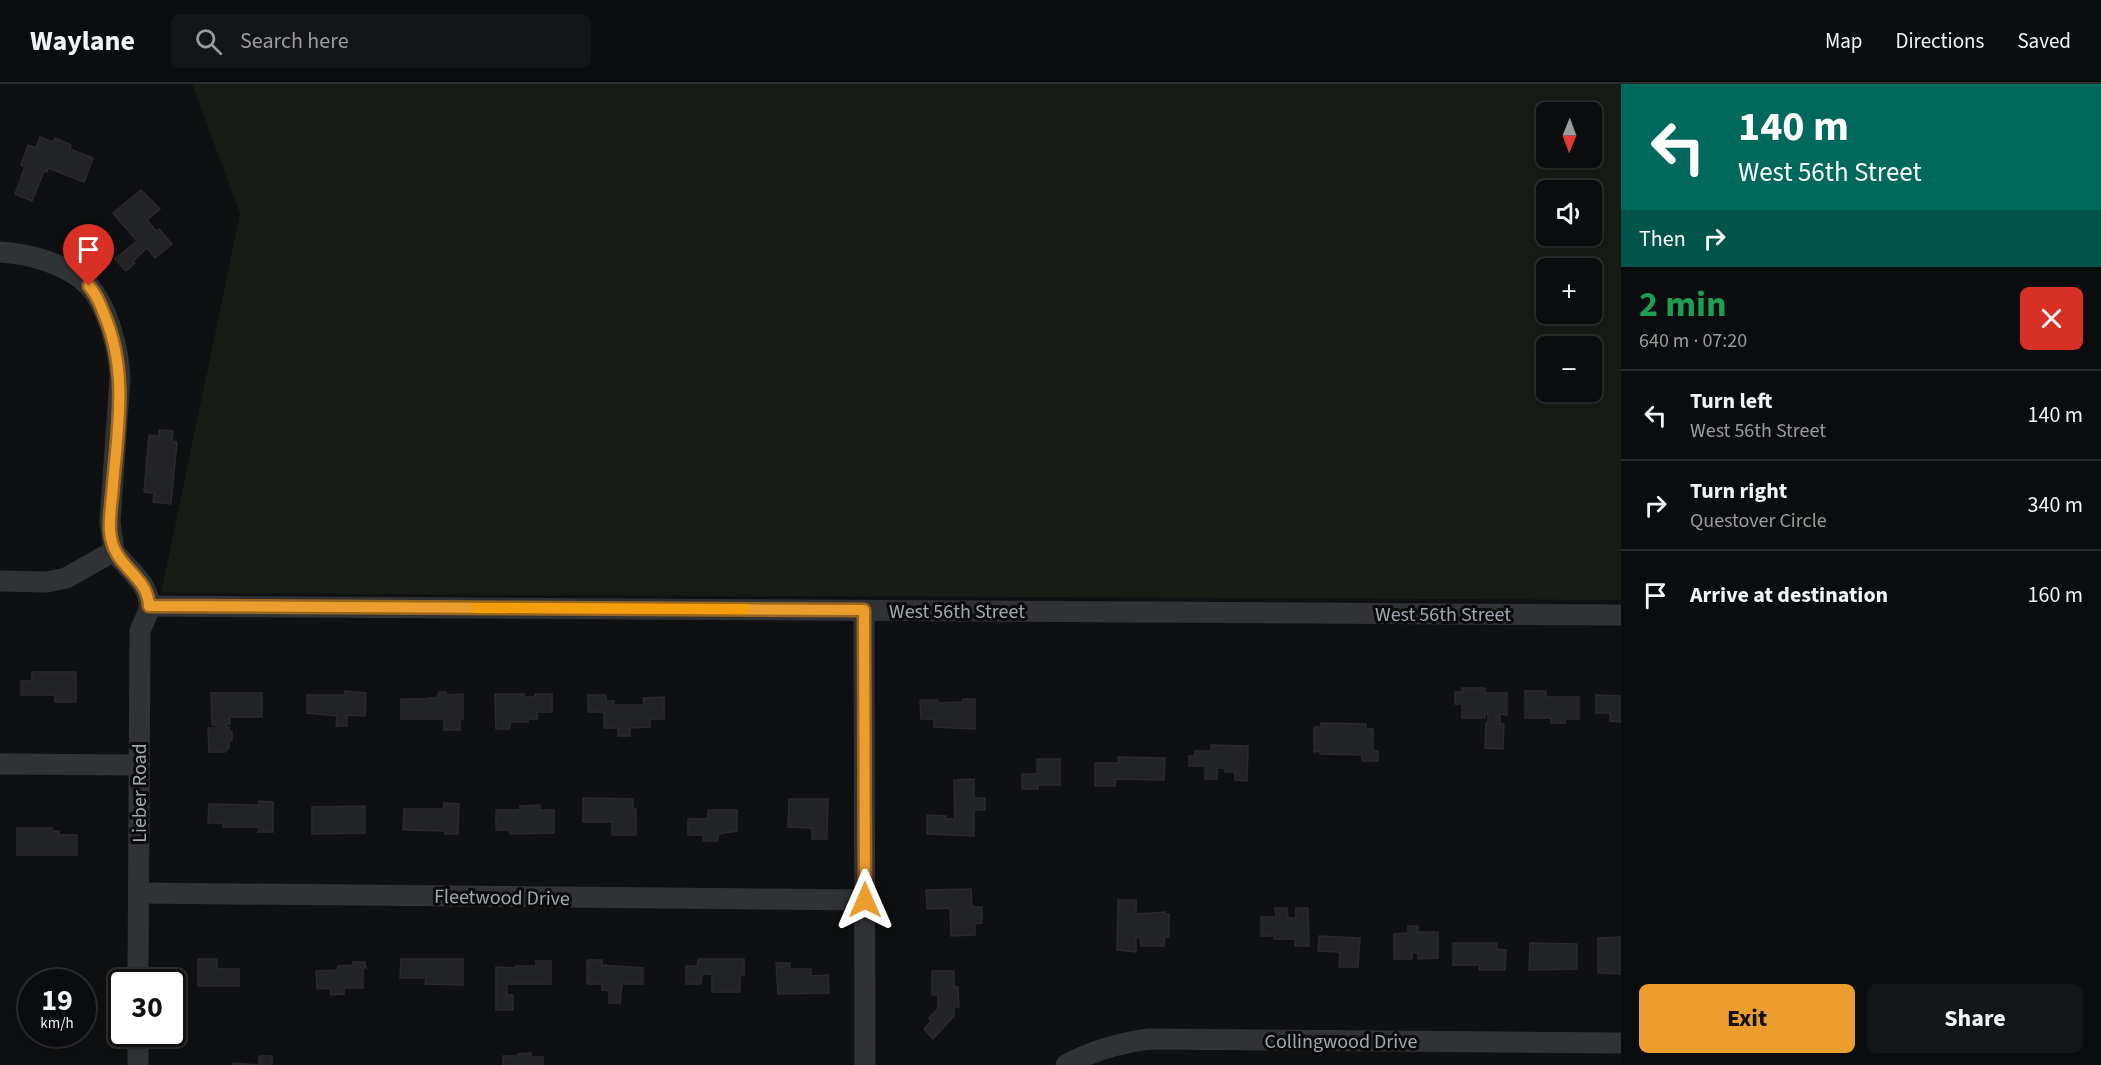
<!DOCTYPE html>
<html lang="en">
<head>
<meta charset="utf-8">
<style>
  body { margin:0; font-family:"Source Sans 3",sans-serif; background:#141516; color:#f1f3f6; height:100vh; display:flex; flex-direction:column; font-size:22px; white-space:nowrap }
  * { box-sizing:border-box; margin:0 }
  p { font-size:20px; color:#9a9b9d }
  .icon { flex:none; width:33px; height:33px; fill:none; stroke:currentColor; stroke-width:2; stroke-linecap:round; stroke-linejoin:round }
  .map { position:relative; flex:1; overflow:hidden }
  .side { display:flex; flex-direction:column; background:#0b0c0d; width:480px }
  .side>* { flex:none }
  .guide { background:#00695c; color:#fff; overflow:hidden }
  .needle { width:39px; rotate:181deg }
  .buttons { position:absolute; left:1536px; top:18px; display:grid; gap:12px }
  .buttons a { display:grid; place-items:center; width:66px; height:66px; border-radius:9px; background:#0b0c0d; box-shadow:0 3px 9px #0003,0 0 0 2px #2b2c2e; font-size:30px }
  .speed { position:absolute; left:18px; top:885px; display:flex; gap:12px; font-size:30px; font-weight:700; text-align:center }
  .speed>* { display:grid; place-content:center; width:78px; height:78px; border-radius:50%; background:#0b0c0d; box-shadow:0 3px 9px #0003,0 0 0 2px #2b2c2e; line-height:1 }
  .speed small { font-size:15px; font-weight:400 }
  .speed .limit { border:3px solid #111; border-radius:9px; background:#fff; color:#111 }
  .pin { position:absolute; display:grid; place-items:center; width:51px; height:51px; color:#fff; margin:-62px -26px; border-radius:50% 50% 50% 0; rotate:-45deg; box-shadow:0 0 6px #0007 }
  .pin .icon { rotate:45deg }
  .me { position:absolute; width:66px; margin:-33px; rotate:0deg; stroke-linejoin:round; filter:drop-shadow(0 0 4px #0008) }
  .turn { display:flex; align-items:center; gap:21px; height:126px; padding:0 18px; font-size:27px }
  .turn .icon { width:78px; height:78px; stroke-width:2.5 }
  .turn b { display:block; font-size:42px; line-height:51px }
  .then { display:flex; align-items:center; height:57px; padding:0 18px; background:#0003; gap:12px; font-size:22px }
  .round { display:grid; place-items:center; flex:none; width:63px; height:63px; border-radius:9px; background:#141516 }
  .head { display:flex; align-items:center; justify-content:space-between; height:102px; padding:0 18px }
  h1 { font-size:36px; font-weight:700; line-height:45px; color:#1e9e55 }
  .primary-button { display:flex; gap:12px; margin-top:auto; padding:12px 18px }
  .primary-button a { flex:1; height:69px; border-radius:9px; background:#eb9d2e; color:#111; font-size:24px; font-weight:700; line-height:69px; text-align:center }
  .primary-button a+a { background:#141516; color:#f1f3f6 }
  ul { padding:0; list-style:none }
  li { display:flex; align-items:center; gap:18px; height:90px; padding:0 18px; border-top:2px solid #2b2c2e }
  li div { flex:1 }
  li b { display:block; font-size:22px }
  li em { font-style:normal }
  header { display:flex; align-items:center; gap:36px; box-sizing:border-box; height:84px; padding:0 30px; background:#0b0c0d; border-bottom:2px solid #2b2c2e }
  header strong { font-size:28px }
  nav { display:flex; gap:33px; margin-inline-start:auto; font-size:21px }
  .search { width:420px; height:54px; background:#141516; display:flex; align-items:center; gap:15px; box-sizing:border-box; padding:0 21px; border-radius:9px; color:#9a9b9d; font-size:22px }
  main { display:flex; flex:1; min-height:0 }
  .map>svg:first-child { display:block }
  .green { fill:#161b16; fill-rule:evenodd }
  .building { fill:#222325; stroke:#2a2a2d; stroke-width:1.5 }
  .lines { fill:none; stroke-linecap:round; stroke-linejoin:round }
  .minor { stroke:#313236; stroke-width:21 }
  .route-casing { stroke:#99661e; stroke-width:15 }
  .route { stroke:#eb9d2e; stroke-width:10 }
  .slow { stroke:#f59e0b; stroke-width:10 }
  .labels { text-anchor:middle; stroke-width:6; stroke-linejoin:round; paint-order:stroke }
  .street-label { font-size:20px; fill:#a1a7b1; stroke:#0b0b0c }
</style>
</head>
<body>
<header>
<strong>Waylane</strong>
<div class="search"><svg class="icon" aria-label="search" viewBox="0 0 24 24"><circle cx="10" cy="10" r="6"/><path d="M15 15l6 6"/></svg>Search here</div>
<nav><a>Map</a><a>Directions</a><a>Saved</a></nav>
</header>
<main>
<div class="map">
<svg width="1621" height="981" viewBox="0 0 1621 981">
  <rect width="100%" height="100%" fill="#0f1011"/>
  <!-- green -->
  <path class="green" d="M192,0H1621V516L161,509L240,130ZM1546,28H1592V74H1546ZM1546,106H1592V152H1546ZM1592,184V230H1546V184ZM1546,262H1592V308H1546Z"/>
  <!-- building -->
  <g class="building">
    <path d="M40,53L53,58L55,54L71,61L70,65L93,74L84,98L48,84L47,88L44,87L32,117L15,110L25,83L21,81L28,61L36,64Z"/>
    <path d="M141,106L160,125L147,136L156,147L159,145L172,160L155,174L147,164L133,177L135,179L126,187L115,175L137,157L113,129Z"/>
    <path d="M159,346L173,347L172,357L177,358L171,420L153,418L154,409L144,408L149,351L159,352Z"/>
    <path d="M32,588H76V618H55V611H21V597H32Z"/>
    <path d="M1462,604H1485V609H1507V631L1500,630V640H1504L1503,665L1485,664L1486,639H1488V630H1485V634H1462V620H1455V608H1462Z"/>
    <path d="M345,607L366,609L365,632L347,631V642H336L337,632L307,629V611H345Z"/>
    <path d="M1525,607H1546V613H1579V635H1565V639H1551V634H1525Z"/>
    <path d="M439,608H446V611L463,610V635H460V646H444V635H401V615H429V614H437Z"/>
    <path d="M211,609H262V633H230V640H226V642L229,643V647H232V657H229V664L225,668H209L208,644H218V641H212Z"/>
    <path d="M495,610H524V613H535V610H552V628H537V635H528V638H510V645H496Z"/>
    <path d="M588,611H606V617H614V621H644L643,614L664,613V635H650V643L630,644V652H618V644H604V628H588Z"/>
    <path d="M1596,611L1621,612V638L1610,637V629H1596Z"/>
    <path d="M963,615H975V645L934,643V635H921L920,616H938V619L963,618Z"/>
    <path d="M1321,639L1366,640V644L1373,645V666L1378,667V677H1362V671L1320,670V667L1314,668V643H1321Z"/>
    <path d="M1211,661L1248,662L1247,697L1235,696V688H1225V684H1217V695H1205V682H1189V672H1195V667H1211Z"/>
    <path d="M1118,673L1165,674L1164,696L1116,695L1115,702H1095V679H1118Z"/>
    <path d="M1037,675H1060V701H1038V705H1022V690H1037Z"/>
    <path d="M974,695V714H985V726H974V752L927,750V731L946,732V735H955L954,696Z"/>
    <path d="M583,714L633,715V725H636V751H612V738H583Z"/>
    <path d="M789,715H828L827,755H812V744L788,743Z"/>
    <path d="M259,717L273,718V748H258L259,743H223V739H208L209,720L259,721Z"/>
    <path d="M444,719L459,720L458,750H445V747L403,746L404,725H443Z"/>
    <path d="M540,721V726H554V749L510,750V746H496V726H520V722Z"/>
    <path d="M365,722V749L312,750V723Z"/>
    <path d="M708,726H737V747L718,750V757H703V751H688V735H708Z"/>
    <path d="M17,744H52V747H59V751H77V771H17Z"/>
    <path d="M971,805L972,823H982V839L975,840V851L951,852L950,824L927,825L926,806Z"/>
    <path d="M1118,816H1136V830L1165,828V830H1169V853H1165L1164,862H1141L1140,853H1136V868L1117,866Z"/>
    <path d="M1275,824H1287L1288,834H1296V824H1308L1309,862H1295V855H1274V852H1261V833H1276Z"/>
    <path d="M1408,842H1418V848H1438V874L1418,875V869H1412V875H1394V850L1408,849Z"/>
    <path d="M1319,852L1360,854L1358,883H1339L1340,868L1318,867Z"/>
    <path d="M1621,853V890L1598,889V854Z"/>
    <path d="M1453,859H1497V865L1506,866L1505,886H1479L1480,881H1453Z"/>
    <path d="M1530,859L1577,860V885L1529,886Z"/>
    <path d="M198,875H217V885H239V902H198Z"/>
    <path d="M401,875H463V901L425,900L426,894H400Z"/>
    <path d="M698,875H744V891H740V908H712V890H702L701,900H686V882H697Z"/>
    <path d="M587,876H602V881L643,884V900H622L620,919H609V908L607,906H602V900H587Z"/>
    <path d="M536,877H551V900H507V911H513V926H496V883L515,884L516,882H536Z"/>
    <path d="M353,878H365L366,884H363V904H344V910L331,911L330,904L317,905L316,887L338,886V882L353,881Z"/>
    <path d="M776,879H790V885H811V892L828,891L829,909L778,910Z"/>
    <path d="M932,887H954V903H958L959,923H954V932L933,955L924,945L931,937L929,934L938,925V911H932Z"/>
    <rect x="21" y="909" width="11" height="27"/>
    <path d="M531,969V973H543V981H503V972H518V970Z"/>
    <path d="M259,972H272V981H233V979L259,981Z"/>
  </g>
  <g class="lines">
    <!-- minor -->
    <g class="minor">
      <path d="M0,168C30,170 68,180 89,202C108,223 119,267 120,294L110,438L114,467L66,494L47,498L0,497"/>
      <path d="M114,467C126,484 152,501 149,525C147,533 142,540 140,548L138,898"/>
      <path d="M149,522L1621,531"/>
      <path d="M864,526L865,981"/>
      <path d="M0,680L139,681"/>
      <path d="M139,809L865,816"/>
      <path d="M138,981V950"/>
      <path d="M1066,981C1093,966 1119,959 1149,955L1621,959"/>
    </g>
  </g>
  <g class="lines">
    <defs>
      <path id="route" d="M89,202C96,210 100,219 104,230C128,286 118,342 113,401C112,416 109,432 110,447C113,485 147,489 149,522L864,526L865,816"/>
    </defs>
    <!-- route casing -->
    <use href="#route" class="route-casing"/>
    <!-- route -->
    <use href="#route" class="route"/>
    <!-- slow -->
    <path class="slow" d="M476,524L745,525"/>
  </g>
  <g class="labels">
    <!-- street labels -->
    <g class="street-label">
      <text x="957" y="534">West 56th Street</text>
      <text x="1443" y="537">West 56th Street</text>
      <text transform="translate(139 709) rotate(-90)" y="7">Lieber Road</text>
      <text transform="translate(502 813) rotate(1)" y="7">Fleetwood Drive</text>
      <text x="1341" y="964">Collingwood Drive</text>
    </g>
  </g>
</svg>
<div class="buttons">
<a><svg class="needle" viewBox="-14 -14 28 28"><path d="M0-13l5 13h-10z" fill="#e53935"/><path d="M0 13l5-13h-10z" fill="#9a9b9d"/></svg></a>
<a><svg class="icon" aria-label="sound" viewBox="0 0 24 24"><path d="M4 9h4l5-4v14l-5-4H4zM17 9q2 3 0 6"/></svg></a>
<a>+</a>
<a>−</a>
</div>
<div class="speed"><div>19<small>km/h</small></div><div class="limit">30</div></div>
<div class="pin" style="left:89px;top:202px;background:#d93025"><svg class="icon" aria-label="arrive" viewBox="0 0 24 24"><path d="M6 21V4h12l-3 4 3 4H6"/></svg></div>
<svg class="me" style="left:865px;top:816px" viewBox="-20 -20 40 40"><path d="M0-17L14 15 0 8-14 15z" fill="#eb9d2e" stroke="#fff" stroke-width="4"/></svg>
</div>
<section class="side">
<div class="guide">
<div class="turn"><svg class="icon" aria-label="left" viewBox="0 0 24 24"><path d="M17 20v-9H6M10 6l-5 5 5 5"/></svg><div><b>140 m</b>West 56th Street</div></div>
<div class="then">Then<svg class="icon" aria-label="right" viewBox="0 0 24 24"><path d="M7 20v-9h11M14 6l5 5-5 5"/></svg></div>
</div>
<div class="head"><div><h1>2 min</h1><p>640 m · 07:20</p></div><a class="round" style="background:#d93025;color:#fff"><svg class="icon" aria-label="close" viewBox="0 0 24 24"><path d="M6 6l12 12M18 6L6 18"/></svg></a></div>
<ul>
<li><svg class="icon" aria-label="left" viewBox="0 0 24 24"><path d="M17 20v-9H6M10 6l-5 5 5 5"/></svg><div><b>Turn left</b><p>West 56th Street</p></div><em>140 m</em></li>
<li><svg class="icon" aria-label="right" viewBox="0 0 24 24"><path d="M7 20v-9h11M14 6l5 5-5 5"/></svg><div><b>Turn right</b><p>Questover Circle</p></div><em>340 m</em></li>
<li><svg class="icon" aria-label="arrive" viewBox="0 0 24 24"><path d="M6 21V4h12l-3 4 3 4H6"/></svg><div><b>Arrive at destination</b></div><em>160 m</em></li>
</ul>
<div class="primary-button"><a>Exit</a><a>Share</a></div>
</section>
</main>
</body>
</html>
